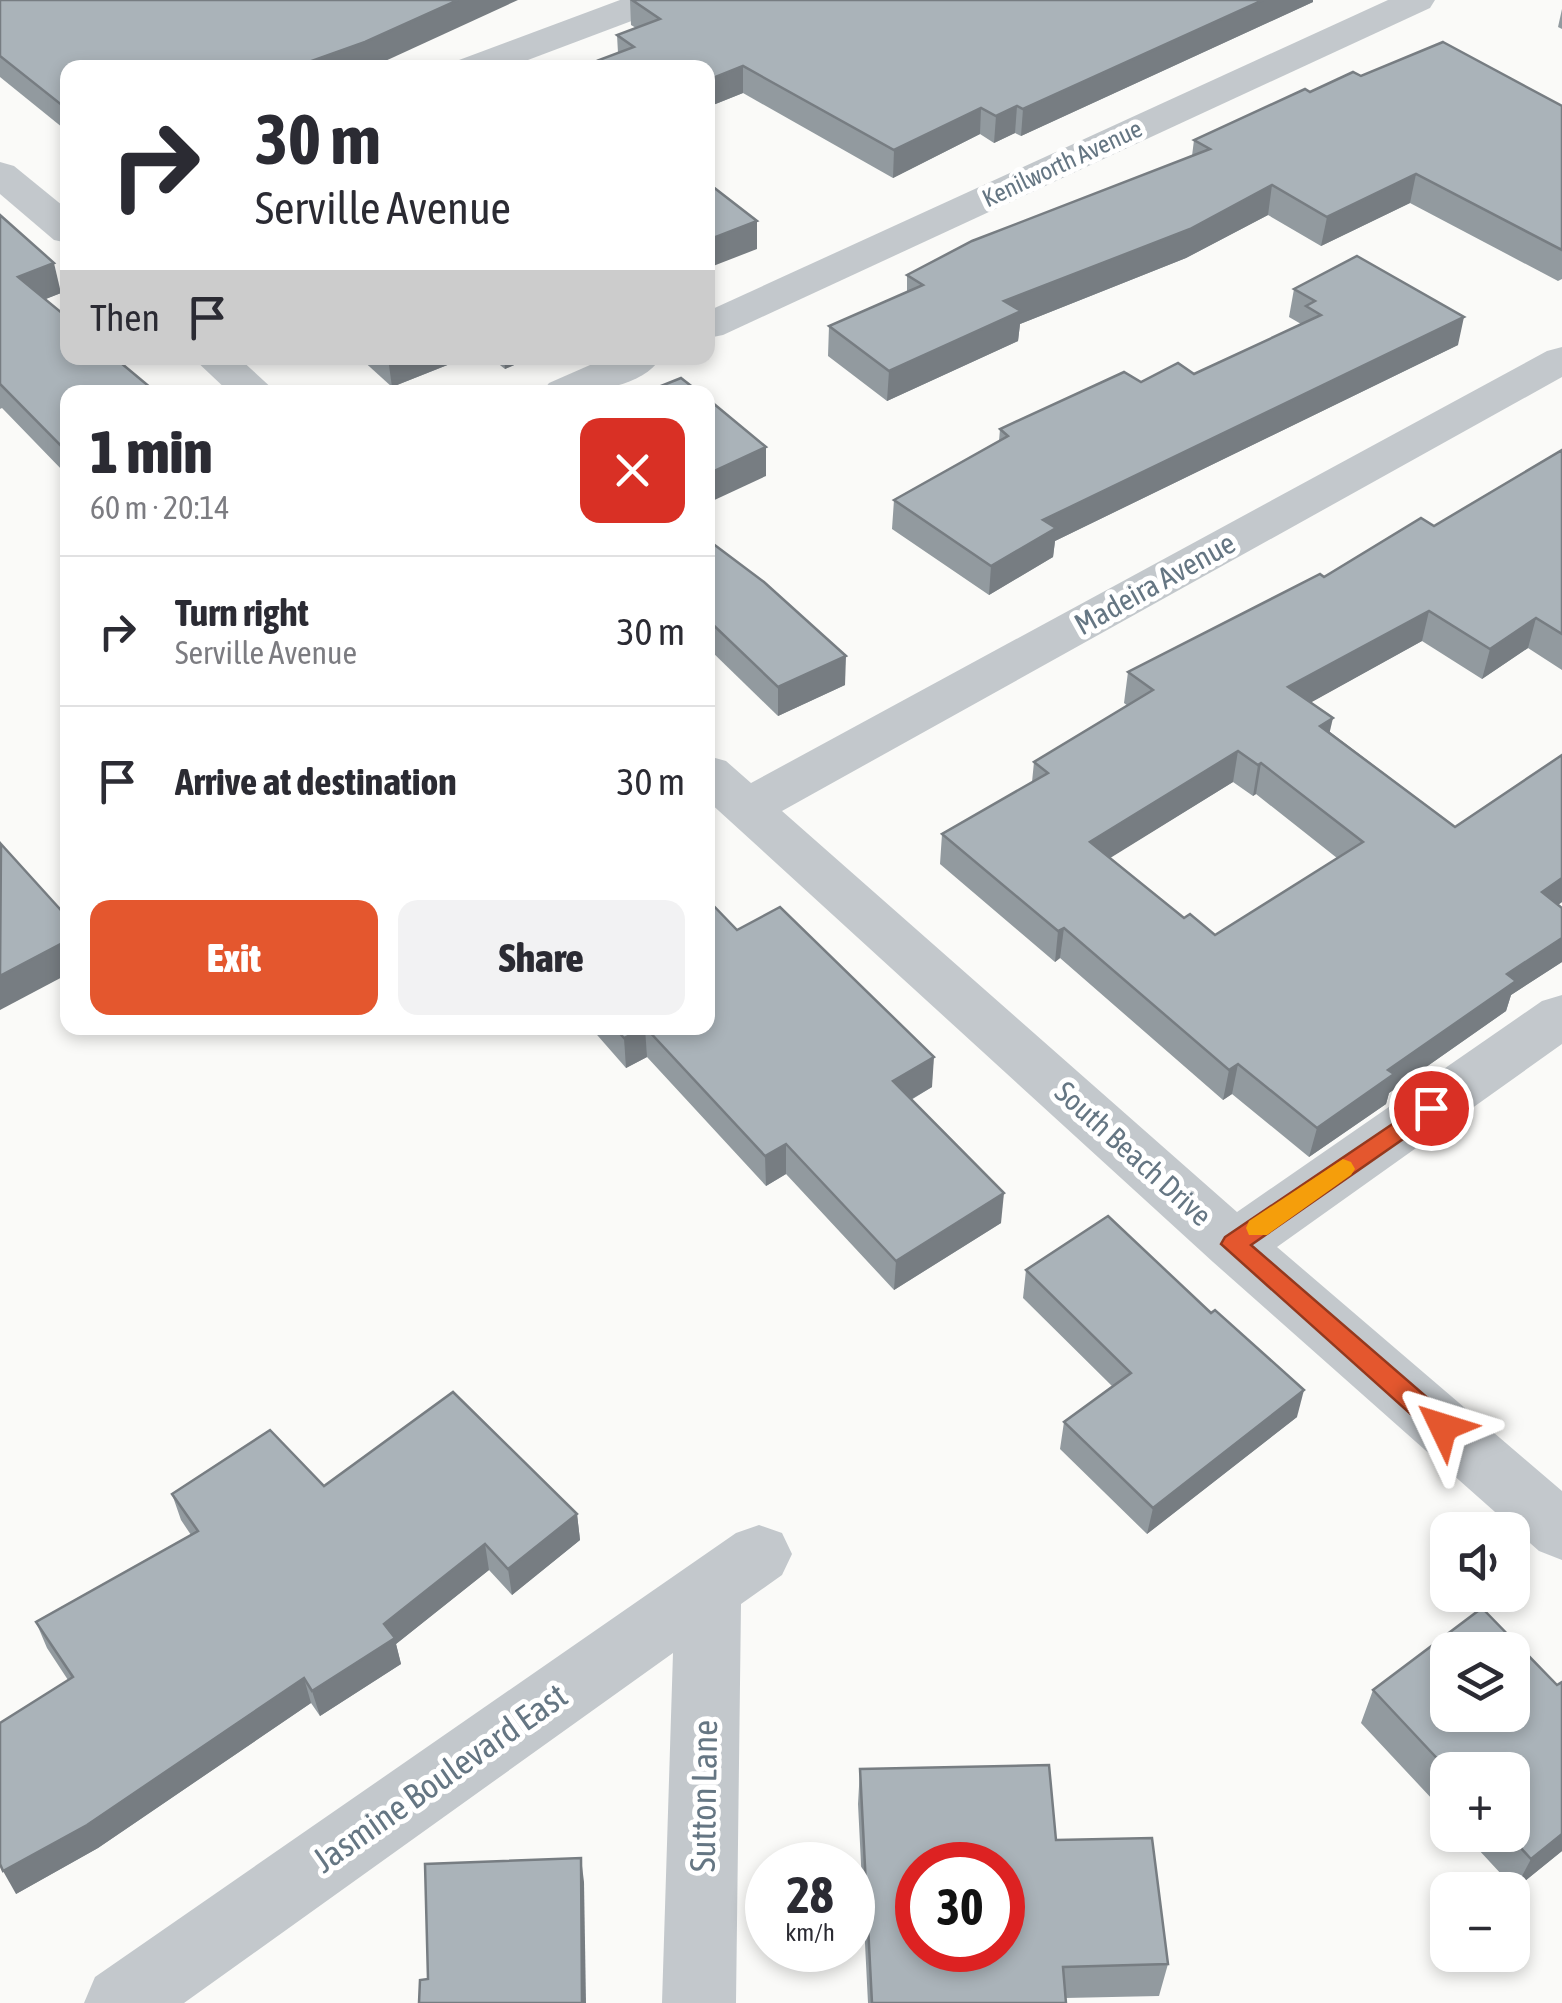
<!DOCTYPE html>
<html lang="en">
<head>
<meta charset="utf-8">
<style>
  body { margin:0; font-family:"Asap Condensed",sans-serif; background:#f2f2f3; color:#2b2b33; height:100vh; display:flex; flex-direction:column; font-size:38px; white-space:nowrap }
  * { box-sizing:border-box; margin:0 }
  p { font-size:32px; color:#7c7c81 }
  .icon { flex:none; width:55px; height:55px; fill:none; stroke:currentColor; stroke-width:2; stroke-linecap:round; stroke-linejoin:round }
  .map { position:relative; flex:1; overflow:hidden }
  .side { position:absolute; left:60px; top:385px; width:655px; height:650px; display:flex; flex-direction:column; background:#fff; border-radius:20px; box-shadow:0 5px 15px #0003 }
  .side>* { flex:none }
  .guide { position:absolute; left:60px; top:60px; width:655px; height:305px; border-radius:20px; box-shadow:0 5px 15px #0003; background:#fff; color:#2b2b33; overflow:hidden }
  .tools { position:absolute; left:1430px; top:1512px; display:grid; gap:20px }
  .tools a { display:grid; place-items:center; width:100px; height:100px; border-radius:20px; background:#fff; box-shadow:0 5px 15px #0003; font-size:50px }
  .speed { position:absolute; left:745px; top:1842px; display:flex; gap:20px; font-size:50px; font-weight:700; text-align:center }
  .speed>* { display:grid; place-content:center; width:130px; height:130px; border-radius:50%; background:#fff; box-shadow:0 5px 15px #0003; line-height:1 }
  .speed small { font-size:25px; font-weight:400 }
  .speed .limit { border:15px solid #d22; background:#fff; color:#111 }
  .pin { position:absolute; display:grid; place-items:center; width:85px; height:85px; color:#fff; margin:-42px; border:5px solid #fff; border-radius:50%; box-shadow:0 2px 10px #0007 }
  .me { position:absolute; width:110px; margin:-55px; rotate:311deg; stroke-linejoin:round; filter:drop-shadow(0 0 8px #0008) }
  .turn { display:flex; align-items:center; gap:35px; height:210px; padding:0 30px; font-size:45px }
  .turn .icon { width:130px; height:130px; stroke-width:2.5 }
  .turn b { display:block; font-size:70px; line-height:85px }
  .then { display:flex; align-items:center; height:95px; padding:0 30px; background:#0003; gap:20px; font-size:38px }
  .round { display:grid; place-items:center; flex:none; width:105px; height:105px; border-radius:20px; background:#f2f2f3 }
  .head { display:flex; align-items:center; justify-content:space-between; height:170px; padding:0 30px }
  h1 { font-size:60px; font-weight:800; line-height:75px }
  .button { display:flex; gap:20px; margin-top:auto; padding:20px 30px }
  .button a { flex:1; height:115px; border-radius:20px; background:#e4572e; color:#fff; font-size:40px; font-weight:800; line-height:115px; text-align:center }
  .button a+a { background:#f2f2f3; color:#2b2b33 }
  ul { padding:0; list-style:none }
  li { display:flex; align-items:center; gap:30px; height:150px; padding:0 30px; border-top:2px solid #e1e1e2 }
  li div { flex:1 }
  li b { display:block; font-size:38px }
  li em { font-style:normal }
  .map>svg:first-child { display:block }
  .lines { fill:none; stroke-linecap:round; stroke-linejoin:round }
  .minor { fill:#c3c8cc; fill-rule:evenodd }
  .wall { fill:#929a9f; fill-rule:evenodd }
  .shaded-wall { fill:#777d82 }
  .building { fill:#aab3b9; stroke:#777d82; stroke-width:2.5; fill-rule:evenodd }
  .route { fill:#e4572e; stroke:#94391e; stroke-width:2.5 }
  .slow { fill:#f59e0b }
  .labels { text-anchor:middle; stroke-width:10; stroke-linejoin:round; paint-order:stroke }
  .far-street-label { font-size:25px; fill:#657683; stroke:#fff }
  .street-label { font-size:30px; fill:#657683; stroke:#fff }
  .near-street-label { font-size:35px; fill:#657683; stroke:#fff }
</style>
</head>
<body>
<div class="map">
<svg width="1562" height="2003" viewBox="0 0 1562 2003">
  <rect width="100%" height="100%" fill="#fafaf8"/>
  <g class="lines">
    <!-- minor -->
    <g class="minor">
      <path d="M620,0H671L666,8L507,68H454L459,60Z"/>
      <path d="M1388,0H1435L1430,8L723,335L708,338V311Z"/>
      <path d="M0,162L14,166L68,210V243L54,240L0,194Z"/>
      <path d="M1562,347V377L782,811L1237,1212L1542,1001L1562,995V1044L1277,1247L1562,1491V1560L1539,1551L1213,1262L708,801V756L726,761L751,783L1547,351Z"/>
      <path d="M193,358H239L276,392H229Z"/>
      <path d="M606,358H661C639,391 578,394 542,392L549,383Z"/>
      <path d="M759,1525L782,1533L792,1554L782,1575L741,1604L736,2003H662L673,1653L184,2003H84L95,1977L736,1533Z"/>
    </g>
  </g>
  <!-- wall -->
  <g class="wall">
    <path d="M0,0L68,68V132L0,77Z"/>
    <path d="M630,0H1313V2L1021,136L1015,133L994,143L980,134L893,178L743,93L708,107V68H600L599,60L618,53L617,35L636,28L631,25Z"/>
    <path d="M1562,9V29L1558,27Z"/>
    <path d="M1361,76L1562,106V279L1558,281L1410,203L1321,246L1268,215L1186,258L1020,324L1018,341L887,401L828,356L829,326L907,292V275L1192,156L1194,140L1310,92Z"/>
    <path d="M0,215L61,293L45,299L68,392V484L65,473L2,408L0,409Z"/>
    <path d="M1294,289L1458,345L1055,541L1053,557L989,595L892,529L894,500L999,441L1000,429L1141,382L1194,374L1301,324L1289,317Z"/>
    <path d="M360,358H465L392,387Z"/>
    <path d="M491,358H530L505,369Z"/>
    <path d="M1562,450V670L1528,648L1482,679L1422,641L1311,702L1330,732L1455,827L1562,755V902L1558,905L1562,908V962L1511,995L1506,1011L1389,1093L1386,1104L1309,1157L1232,1094L1223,1100L1060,958L1055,962L940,864L942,834L1032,782L1034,762L1128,706L1124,703L1128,672L1324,577L1434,526ZM1233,782L1253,796L1256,794L1337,858L1215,935L1184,918L1109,858Z"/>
    <path d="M708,540L845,685L778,716L708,648Z"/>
    <path d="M737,930L932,1087L911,1100L1001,1223L894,1290L786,1174L766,1186L647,1057L626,1068L591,1028H708Z"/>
    <path d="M1026,1270L1211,1313L1297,1417L1147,1534L1060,1449L1064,1422L1112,1386L1023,1298Z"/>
    <path d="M324,1486L577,1514L580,1540L512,1595L489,1570L396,1644L401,1664L320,1716L311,1703L98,1848L16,1894L68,1680L47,1648L36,1622L191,1535L181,1520L172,1494Z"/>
    <path d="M1562,1682V1851L1515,1889L1465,1835H1512L1448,1770V1816L1361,1723L1373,1690L1557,1685Z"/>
    <path d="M860,1769L1056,1840L1168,1964L1159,1996L1065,1998L1066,2003H868L858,1804Z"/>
  </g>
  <!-- shaded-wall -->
  <g class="shaded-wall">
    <path d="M458,0H518L370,68H292Z"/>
    <path d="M1263,0H1313V2L1021,136L1023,109Z"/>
    <path d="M743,66V93L708,107V80Z"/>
    <path d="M1017,106L1015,133L994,143L996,116Z"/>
    <path d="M981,108L980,134L893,178L894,150Z"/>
    <path d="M1416,174L1410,203L1321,246L1327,217Z"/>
    <path d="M1272,185L1268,215L1186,258L1020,324L1018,341L887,401L889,371L1004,301Z"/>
    <path d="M757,221V249L708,268V240Z"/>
    <path d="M54,263L61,293L26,307L18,277Z"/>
    <path d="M1464,317L1458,345L1055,541L1053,557L989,595L991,566L1043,520Z"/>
    <path d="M388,358H465L392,387Z"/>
    <path d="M504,358H530L505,369Z"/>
    <path d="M766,447V476L708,503V474Z"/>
    <path d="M1429,611L1422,641L1283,718L1288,687Z"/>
    <path d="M1536,618L1528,648L1482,679L1490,649Z"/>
    <path d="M846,656L845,685L778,716V687Z"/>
    <path d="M1333,718L1326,748L1320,726Z"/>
    <path d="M1238,751L1233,782L1086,873L1090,842Z"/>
    <path d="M1261,763L1256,794L1253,796L1258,765Z"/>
    <path d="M1562,878V902L1532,923L1542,892Z"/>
    <path d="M1064,928L1060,958L1055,962L1058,931Z"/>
    <path d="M1562,938V962L1511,995L1506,1011L1389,1093L1386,1104L1309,1157L1317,1128L1507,974Z"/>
    <path d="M68,940V974L0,1010V976Z"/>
    <path d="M645,1028L647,1057L626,1068L624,1038Z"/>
    <path d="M934,1057L932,1087L891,1111L893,1081Z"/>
    <path d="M1238,1064L1232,1094L1223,1100L1229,1070Z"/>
    <path d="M786,1144V1174L766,1186L765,1156Z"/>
    <path d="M1004,1193L1001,1223L894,1290L896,1261Z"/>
    <path d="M1304,1390L1297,1417L1147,1534L1153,1508Z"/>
    <path d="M577,1514L580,1540L512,1595L508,1569Z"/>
    <path d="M485,1544L489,1570L396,1644L401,1664L320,1716L312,1691L384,1624Z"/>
    <path d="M304,1678L311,1703L98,1848L16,1894L3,1871Z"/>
    <path d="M1562,1834V1851L1515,1889L1531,1859Z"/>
    <path d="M581,1858L584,1882L586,2003H582Z"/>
  </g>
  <!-- building -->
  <g class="building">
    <path d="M0,0H458L365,42L292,68H68V110L0,56Z"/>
    <path d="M632,0H1263L1023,109L1017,106L996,116L981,108L894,150L743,66L708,80V68H611L599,60L634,47L617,35L660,19Z"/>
    <path d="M1443,42L1562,106V250L1416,174L1327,217L1272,185L1190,229L1004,301L1021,311L889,371L829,326L923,285L907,275L972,241L1210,149L1194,140L1305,89L1310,92L1353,72L1361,76Z"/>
    <path d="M708,183L757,221L708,240Z"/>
    <path d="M0,215L54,263L18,277L68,318V358H115L151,388L148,389L151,392H68V453L0,384Z"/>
    <path d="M1357,256L1464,317L1043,520L1056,528L991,566L894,500L1008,436L1000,429L1124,372L1141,382L1178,363L1194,374L1321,315L1306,306L1315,301L1294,289Z"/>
    <path d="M681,378L699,392H646Z"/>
    <path d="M708,399L766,447L708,474Z"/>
    <path d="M1562,450V634L1536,618L1490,649L1429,611L1288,687L1333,718L1320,726L1455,827L1562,755V878L1542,892L1562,908V938L1507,974L1516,981L1388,1070L1394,1074L1317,1128L1238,1064L1229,1070L1064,928L1058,931L942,834L1048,773L1034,762L1153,690L1128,672L1320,574L1324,577L1421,518L1434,526ZM1238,751L1258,765L1261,763L1363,842L1215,935L1190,914L1184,918L1090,842Z"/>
    <path d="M708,540L764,582L846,656L778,687L708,620Z"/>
    <path d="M1,844L68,918V940L0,976Z"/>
    <path d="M708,900L737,930L780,907L934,1057L893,1081L1004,1193L896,1261L786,1144L765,1156L646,1028H708Z"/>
    <path d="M615,1028H644L624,1038Z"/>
    <path d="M1108,1216L1211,1313L1215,1310L1304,1390L1153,1508L1064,1422L1131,1373L1026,1270Z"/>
    <path d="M453,1392L577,1514L508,1569L485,1544L384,1624L395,1638L312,1691L304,1678L87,1825L3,1871L0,1864V1723L73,1677L36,1622L198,1531L172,1494L270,1430L324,1486Z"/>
    <path d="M1482,1608L1557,1685L1562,1682V1834L1531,1859L1509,1835H1512V1770H1448L1373,1690ZM1448,1650H1512V1715H1448Z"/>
    <path d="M1049,1765L1056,1840L1152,1838L1168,1964L1063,1967L1066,2003H872L860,1769ZM918,1865H1002V1950H918Z"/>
    <path d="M581,1858L582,2003H419L420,1980L428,1979L425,1864Z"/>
  </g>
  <!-- route -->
  <path class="route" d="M1431,1098L1443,1108L1439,1114L1251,1245L1452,1419L1456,1427L1452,1435L1443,1438L1434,1435L1221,1244L1225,1237Z"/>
  <!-- slow -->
  <path class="slow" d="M1343,1159L1351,1162L1355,1169L1351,1175L1267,1235H1249L1246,1228L1249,1221Z"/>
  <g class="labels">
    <!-- far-street labels -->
    <g class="far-street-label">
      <text transform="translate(1062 163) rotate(-25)" y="9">Kenilworth Avenue</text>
    </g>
    <!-- street labels -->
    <g class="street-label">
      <text transform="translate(1155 584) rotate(-29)" y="10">Madeira Avenue</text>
      <text transform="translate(1133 1154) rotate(42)" y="10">South Beach Drive</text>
    </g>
    <!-- near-street labels -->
    <g class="near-street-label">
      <text transform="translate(440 1778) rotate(-35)" y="12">Jasmine Boulevard East</text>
      <text transform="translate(704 1796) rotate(-89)" y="12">Sutton Lane</text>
    </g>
  </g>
</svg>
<div class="tools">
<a><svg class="icon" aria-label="sound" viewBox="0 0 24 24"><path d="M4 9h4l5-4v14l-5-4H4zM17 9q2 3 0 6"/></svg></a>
<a><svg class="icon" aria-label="layers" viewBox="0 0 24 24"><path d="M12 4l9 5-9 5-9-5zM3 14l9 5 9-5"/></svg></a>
<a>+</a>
<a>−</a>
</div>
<div class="speed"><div>28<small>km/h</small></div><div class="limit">30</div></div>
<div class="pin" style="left:1431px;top:1108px;background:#d93025"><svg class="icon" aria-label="arrive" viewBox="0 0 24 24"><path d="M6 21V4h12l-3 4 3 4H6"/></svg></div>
<svg class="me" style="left:1443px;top:1427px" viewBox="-20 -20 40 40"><path d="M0-17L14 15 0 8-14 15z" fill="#e4572e" stroke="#fff" stroke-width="4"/></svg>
<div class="guide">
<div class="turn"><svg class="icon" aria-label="right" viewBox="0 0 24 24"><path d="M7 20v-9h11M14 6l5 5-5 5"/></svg><div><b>30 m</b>Serville Avenue</div></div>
<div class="then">Then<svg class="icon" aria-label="arrive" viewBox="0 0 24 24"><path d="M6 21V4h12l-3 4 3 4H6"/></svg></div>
</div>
<section class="side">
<div class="head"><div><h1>1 min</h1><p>60 m · 20:14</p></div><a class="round" style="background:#d93025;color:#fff"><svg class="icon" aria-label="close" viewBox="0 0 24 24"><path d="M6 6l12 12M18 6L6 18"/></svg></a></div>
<ul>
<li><svg class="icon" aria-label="right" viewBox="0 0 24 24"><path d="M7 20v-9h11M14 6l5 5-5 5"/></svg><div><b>Turn right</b><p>Serville Avenue</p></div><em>30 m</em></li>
<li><svg class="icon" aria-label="arrive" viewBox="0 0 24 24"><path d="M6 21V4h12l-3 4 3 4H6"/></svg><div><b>Arrive at destination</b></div><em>30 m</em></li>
</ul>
<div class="button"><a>Exit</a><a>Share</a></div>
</section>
</div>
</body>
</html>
